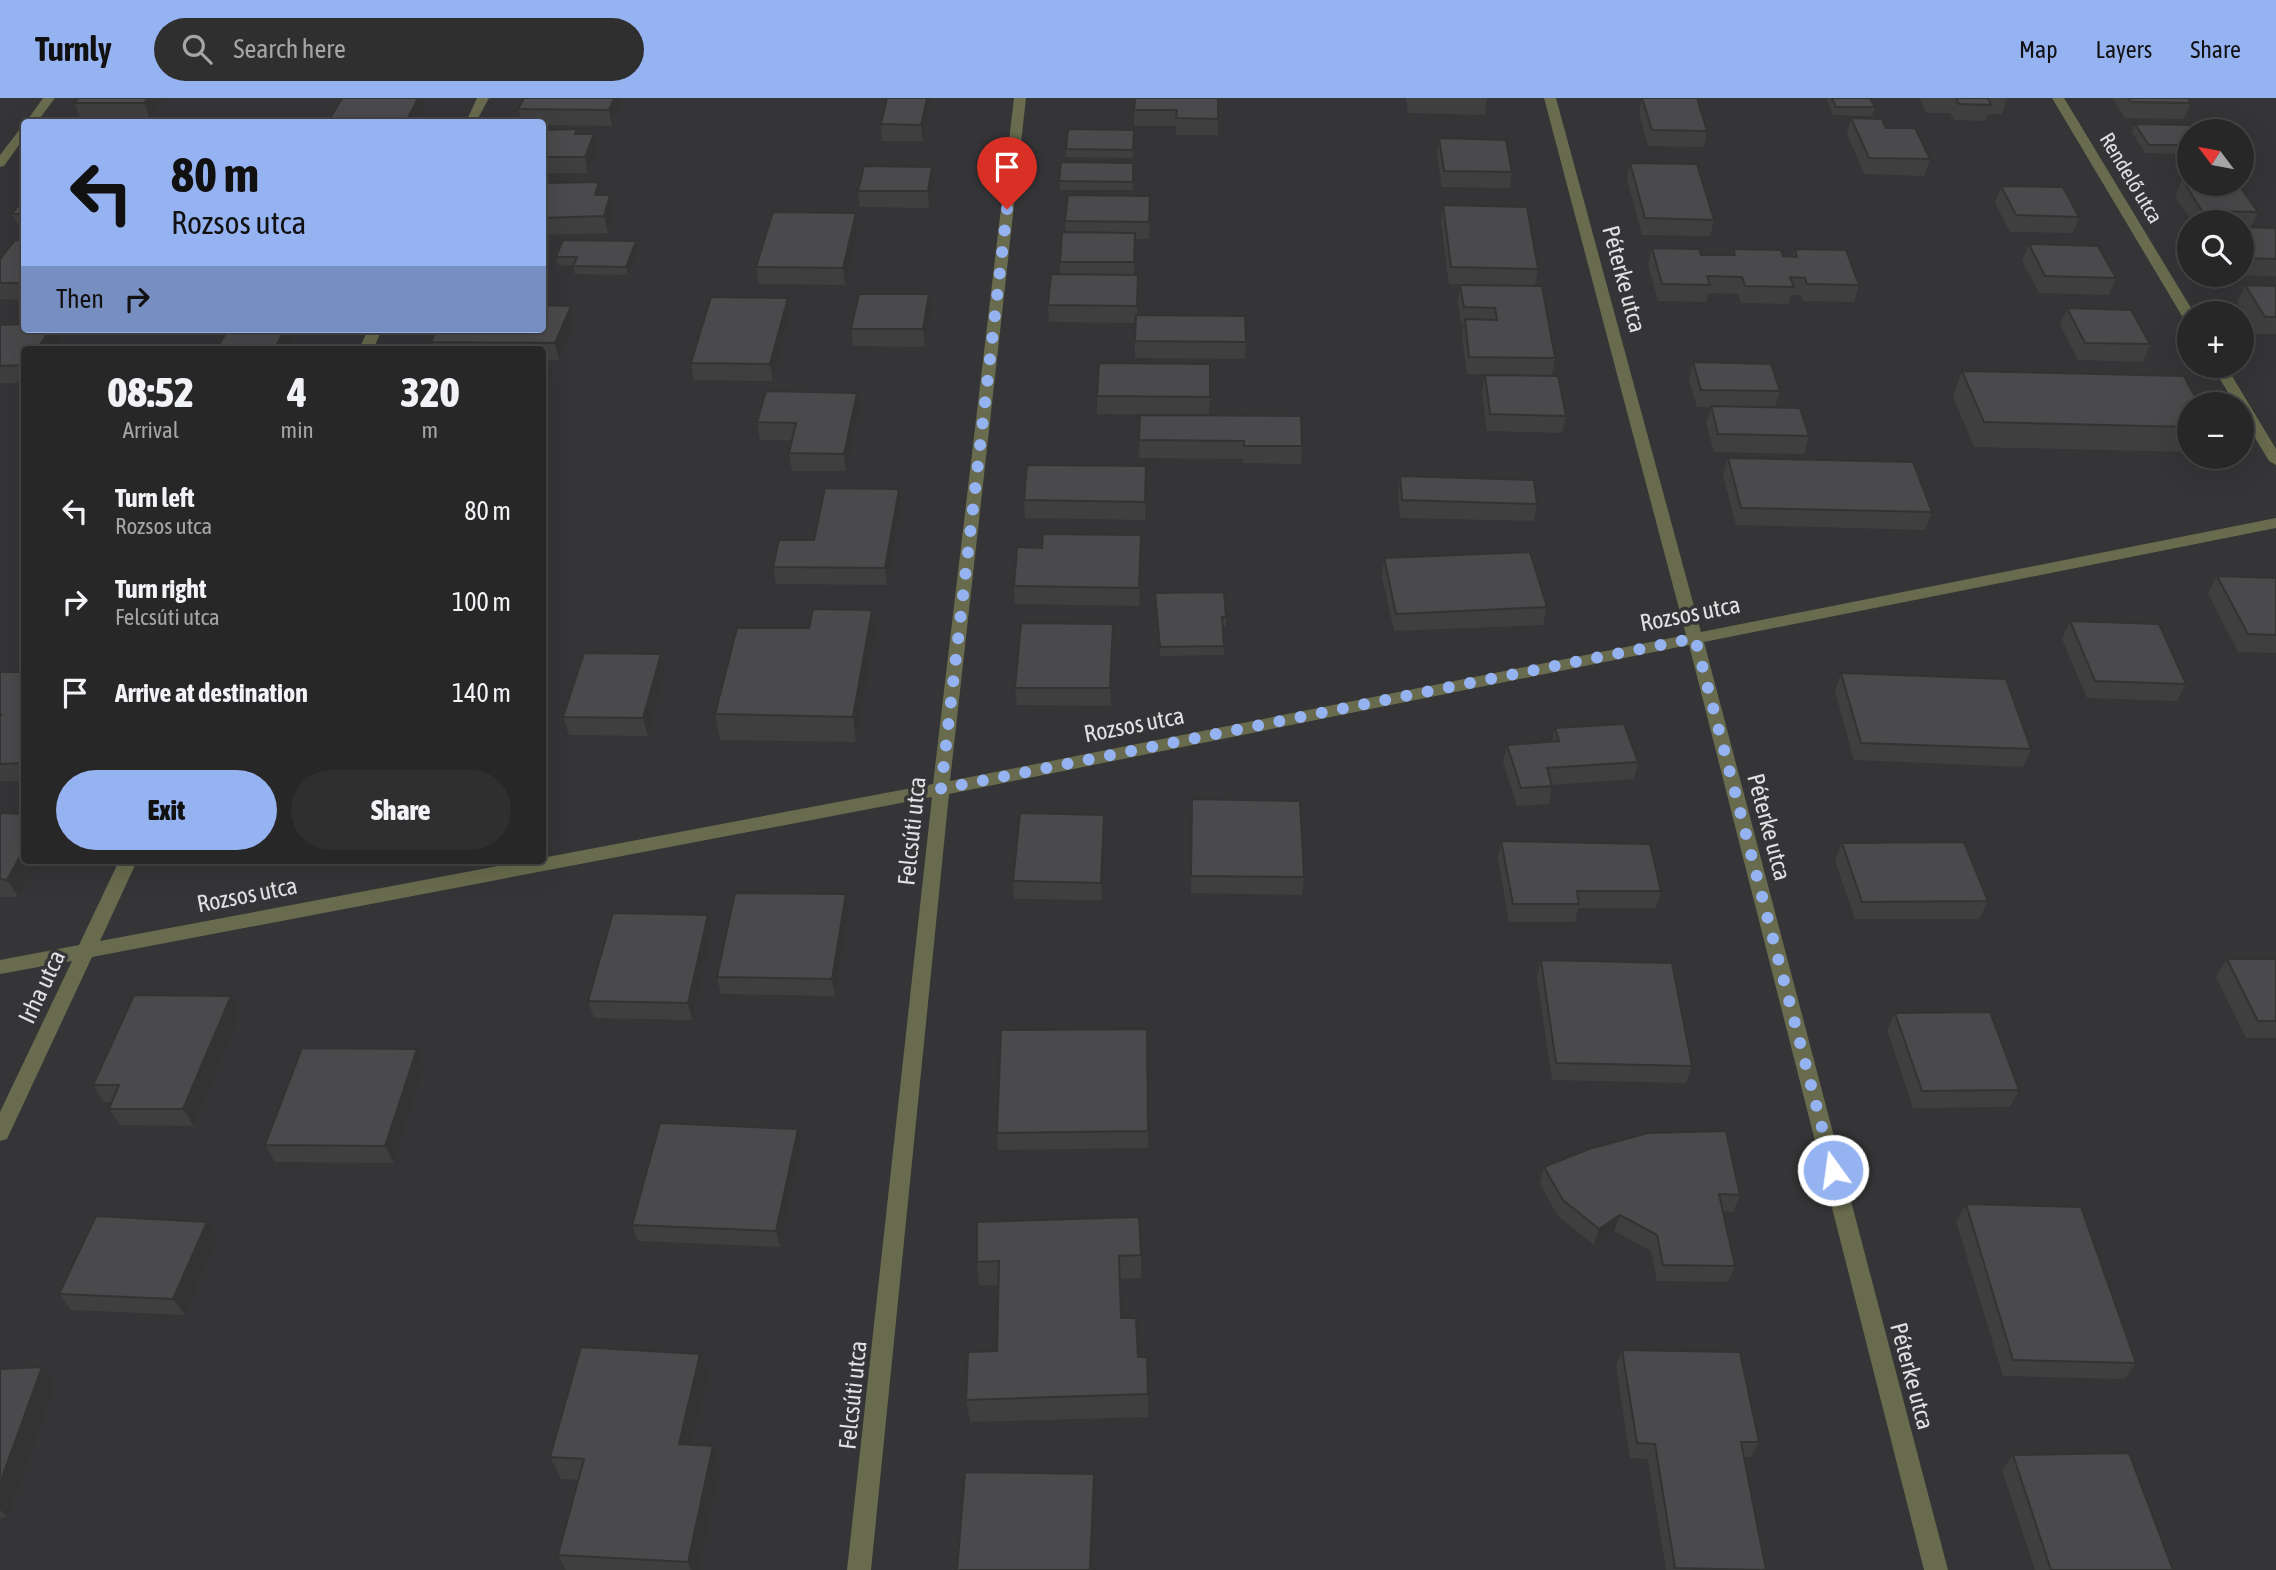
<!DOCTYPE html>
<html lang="en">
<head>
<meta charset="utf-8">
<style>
  body { margin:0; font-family:"Asap Condensed",sans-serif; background:#302f30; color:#f1f3f6; height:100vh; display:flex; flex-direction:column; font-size:26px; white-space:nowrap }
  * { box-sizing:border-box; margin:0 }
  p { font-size:23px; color:#a5a5a8 }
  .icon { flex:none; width:38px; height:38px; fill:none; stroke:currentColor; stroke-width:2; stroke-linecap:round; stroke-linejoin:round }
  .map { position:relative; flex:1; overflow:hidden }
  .side { position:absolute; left:21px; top:248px; width:525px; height:518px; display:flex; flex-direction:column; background:#282728; border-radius:7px; box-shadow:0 7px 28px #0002,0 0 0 2px #444445 }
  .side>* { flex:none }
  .banner { position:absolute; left:21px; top:21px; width:525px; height:214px; border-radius:7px; box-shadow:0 7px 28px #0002,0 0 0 2px #444445; background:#95b2f1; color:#111; overflow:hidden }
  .needle { width:46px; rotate:302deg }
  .tools { position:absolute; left:2177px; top:21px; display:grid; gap:14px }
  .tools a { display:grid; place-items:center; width:77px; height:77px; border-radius:50%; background:#282728; box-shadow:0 7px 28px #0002,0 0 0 2px #444445; font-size:35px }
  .pin { position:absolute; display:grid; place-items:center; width:60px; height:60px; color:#fff; margin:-72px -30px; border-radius:50% 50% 50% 0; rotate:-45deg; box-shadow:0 0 7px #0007 }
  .pin .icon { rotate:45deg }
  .me { position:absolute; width:77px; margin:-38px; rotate:346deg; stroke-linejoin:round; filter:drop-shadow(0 0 5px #0008) }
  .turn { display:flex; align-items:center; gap:24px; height:147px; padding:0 35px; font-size:32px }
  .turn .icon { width:91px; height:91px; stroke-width:2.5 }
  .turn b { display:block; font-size:49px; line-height:60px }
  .then { display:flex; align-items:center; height:66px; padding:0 35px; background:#0003; gap:14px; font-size:26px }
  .eta { display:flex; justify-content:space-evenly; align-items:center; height:119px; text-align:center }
  .eta b { font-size:42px; font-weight:800; line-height:49px }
  .primary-button { display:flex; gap:14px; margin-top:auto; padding:14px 35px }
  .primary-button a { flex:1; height:80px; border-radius:42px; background:#95b2f1; color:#111; font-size:28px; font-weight:800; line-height:80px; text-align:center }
  .primary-button a+a { background:#302f30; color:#f1f3f6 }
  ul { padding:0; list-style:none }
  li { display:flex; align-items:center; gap:21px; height:91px; padding:0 35px }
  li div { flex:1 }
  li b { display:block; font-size:26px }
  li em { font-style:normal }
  header { display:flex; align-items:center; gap:42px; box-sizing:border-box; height:98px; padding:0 35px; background:#95b2f1; color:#111 }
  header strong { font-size:33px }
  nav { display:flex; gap:38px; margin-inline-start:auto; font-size:24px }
  .search { width:490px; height:63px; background:#302f30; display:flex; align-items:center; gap:18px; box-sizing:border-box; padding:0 24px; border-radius:38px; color:#a5a5a8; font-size:26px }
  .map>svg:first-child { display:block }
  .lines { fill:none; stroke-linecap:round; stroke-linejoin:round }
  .minor { fill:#686b4d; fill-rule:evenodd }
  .wall { fill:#403f40 }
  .shaded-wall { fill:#343334 }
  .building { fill:#4a494b; stroke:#343334; stroke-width:2 }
  .route { stroke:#95b2f1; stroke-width:12; stroke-dasharray:0 21.6 }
  .labels { text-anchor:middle; stroke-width:7; stroke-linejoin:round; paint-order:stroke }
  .far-street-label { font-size:21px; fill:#e1e0e2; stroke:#353436 }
  .street-label { font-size:24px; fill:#e1e0e2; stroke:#353436 }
</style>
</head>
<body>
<header>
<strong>Turnly</strong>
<div class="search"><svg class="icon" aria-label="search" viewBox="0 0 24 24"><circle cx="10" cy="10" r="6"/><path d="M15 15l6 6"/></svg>Search here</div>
<nav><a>Map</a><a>Layers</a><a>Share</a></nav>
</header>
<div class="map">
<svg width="2276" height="1472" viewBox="0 0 2276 1472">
  <rect width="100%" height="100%" fill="#353436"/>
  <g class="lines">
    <!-- minor -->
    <g class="minor">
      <path d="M43,0H55L37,24H26Z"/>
      <path d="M477,0H489L476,24H466Z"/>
      <path d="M1014,0H1026L950,683L1686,537L1544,0H1556L1701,534L2276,420V430L1704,544L1948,1472H1924L1689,547L949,696L871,1472H847L932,699L92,859L7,1041L0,1043V1014L72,863L0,876V862L79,847L119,763H137L100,843L525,763H542V760L933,686Z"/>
      <path d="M2052,0H2064L2194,215H2189V222L2182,218Z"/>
      <path d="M24,30V40L4,68L0,69V57L20,31Z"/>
      <path d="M368,231H382L373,252H359Z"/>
      <path d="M2212,268H2226L2276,351V367L2269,363L2242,318V306H2235Z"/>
    </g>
  </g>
  <!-- wall -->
  <g class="wall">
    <path d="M165,0L150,21H81L75,5Z"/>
    <path d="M932,0L923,43H882L881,26Z"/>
    <path d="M1218,0V37H1176V28H1134V12Z"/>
    <path d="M1406,0H1487L1485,17L1408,15Z"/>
    <path d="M1642,0H1697L1707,33L1704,49L1648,48L1639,15Z"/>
    <path d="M1826,0H1870L1875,9L1872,18L1833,17Z"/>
    <path d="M1919,0H2007L2002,16H1988L1985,23L1954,22L1950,15H1926Z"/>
    <path d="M2112,0H2187L2191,5L2184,21L2125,20Z"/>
    <path d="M621,8L612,28L542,27V24H522L518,11Z"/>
    <path d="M1851,20L1886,30L1930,61L1924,78L1864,76L1847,36Z"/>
    <path d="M2135,26L2189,33V56L2145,55L2132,34Z"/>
    <path d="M577,31L578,36H594L597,52L588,75H542V32Z"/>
    <path d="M1134,40L1133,60L1066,59V51Z"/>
    <path d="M1439,40L1512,74L1510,90L1442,89L1437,57Z"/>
    <path d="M1133,65V92H1060L1059,83Z"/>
    <path d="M1630,65L1714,122L1710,138L1642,137L1627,81Z"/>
    <path d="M2182,81L2258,114L2251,129L2276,130V178L2219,177H2242V124H2192L2175,98Z"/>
    <path d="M599,84L602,97L613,114L608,135L542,137V85Z"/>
    <path d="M934,85L929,110L860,109L858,93Z"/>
    <path d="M2001,88L2079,119L2073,135L2010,134L1995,105Z"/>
    <path d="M24,99V125H16L12,116Z"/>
    <path d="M1443,107L1538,171L1535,187L1449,186L1441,124Z"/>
    <path d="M1150,114L1149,141H1135L1134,177L1138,194L1137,217L1246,244L1245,261L1135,260V225L1049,224L1048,207L1060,177V164L1066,134L1065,123Z"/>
    <path d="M856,115L858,131L845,187L759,186L756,169Z"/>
    <path d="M24,143V202L0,201V161Z"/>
    <path d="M2029,146L2116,180L2109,197L2039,195L2022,163Z"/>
    <path d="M1652,150L1701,157H1731L1733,151L1783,158L1792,159L1795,151L1859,187L1854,204L1803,203L1800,197H1791L1789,206L1741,205L1738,196L1708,195L1706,204L1658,203L1648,167Z"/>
    <path d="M638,152L628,177L575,176L573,168L558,167L556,159Z"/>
    <path d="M1460,187L1542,188L1555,260L1552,278L1467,276L1462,238L1464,226H1461L1458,204Z"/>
    <path d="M2245,187L2276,188V236H2257L2237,204Z"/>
    <path d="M929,196L931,213L925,249L853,248L851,231Z"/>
    <path d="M788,200L790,217L773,283L694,282L691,265Z"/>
    <path d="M571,208L575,225L559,262H542V252H433L431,244Z"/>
    <path d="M2067,210L2150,246L2143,264L2078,262L2060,227Z"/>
    <path d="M0,227L61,243L56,252H24V285H0Z"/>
    <path d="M1693,264L1780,293L1775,309L1809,338L1804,356L1714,354L1706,325L1711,309H1697L1689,282Z"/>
    <path d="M1962,273L2189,306V354L1974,349L1953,298Z"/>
    <path d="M1485,277L1566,318L1562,335L1487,333L1482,294Z"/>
    <path d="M1097,298L1210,299L1209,317L1097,316Z"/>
    <path d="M859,312L846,373H792L789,355L792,342H760L757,324Z"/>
    <path d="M1140,317L1302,348L1301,366L1243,365V361L1139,360Z"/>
    <path d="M1728,360L1932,414L1925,432L1736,427L1723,377Z"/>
    <path d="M1146,368L1145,422L1025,420L1024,402Z"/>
    <path d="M1400,378L1537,406L1534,423L1400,420L1398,396Z"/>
    <path d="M899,391L901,409L887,487L776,486L773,469L814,442Z"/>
    <path d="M1141,437L1139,508L1015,506L1014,488L1042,450Z"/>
    <path d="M1384,460L1547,509L1543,527L1394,533L1382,478Z"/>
    <path d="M2217,478L2276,480V555L2238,554L2208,495Z"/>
    <path d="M1155,495L1226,519V528H1222L1224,557L1160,558Z"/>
    <path d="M2070,523L2186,586L2177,603L2087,600L2062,541Z"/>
    <path d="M875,538L856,644L720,642L715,616Z"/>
    <path d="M1113,544L1111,608L1017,607L1015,590Z"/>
    <path d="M661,556L665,574L648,638L569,637L563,619Z"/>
    <rect x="0" y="574" width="24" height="109"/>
    <path d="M1841,575L2031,651L2023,669L1854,662L1835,593Z"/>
    <path d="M1555,630L1638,664L1634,681L1552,687L1549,706L1517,708L1503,664L1507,647L1552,644Z"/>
    <path d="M1192,701L1304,779L1302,797L1191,795Z"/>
    <path d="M0,715L18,799H0Z"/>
    <path d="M1104,717L1102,802L1014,801L1013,783Z"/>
    <path d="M1501,743L1661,793L1656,810H1578L1575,824H1509L1498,761Z"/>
    <path d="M1842,745L1988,803L1979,821H1855L1835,763Z"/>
    <path d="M846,796L849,814L835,898L721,896L717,879Z"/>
    <path d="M708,817L712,834L692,922L594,920L588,903Z"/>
    <path d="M2227,861H2276V940H2246L2216,879Z"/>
    <path d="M1541,862L1692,968L1686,985L1552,982L1537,879Z"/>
    <path d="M231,898L240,916L194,1028L120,1027L109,1011L112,1004H104L93,987Z"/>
    <path d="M1895,915L2019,992L2010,1009L1913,1010L1887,932Z"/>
    <path d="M1147,931L1148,1050L998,1052L997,1035Z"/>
    <path d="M424,968L394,1065L275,1064L265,1047Z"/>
    <path d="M801,1048L780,1149L638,1143L632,1127Z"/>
    <path d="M1544,1069L1740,1097L1733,1114L1723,1113L1735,1168L1728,1184L1657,1183L1651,1153L1614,1133L1594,1147L1558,1118L1540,1086Z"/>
    <path d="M1966,1106L2136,1265L2124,1281L2003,1278L1956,1123Z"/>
    <path d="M207,1124L218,1140L185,1217L71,1212L59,1196Z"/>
    <path d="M1141,1157V1180L1120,1181L1121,1220L1138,1259L1148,1296V1319L970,1324L966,1302L997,1253L999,1187H979L977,1164Z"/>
    <path d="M1622,1252L1759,1344L1751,1359H1744L1766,1472H1666L1648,1361L1630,1360L1616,1268Z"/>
    <path d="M42,1269L56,1285L8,1419L0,1420V1271Z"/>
    <path d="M708,1278L692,1347L713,1348L721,1369L699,1472H566L558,1457L579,1382L561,1381L550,1359Z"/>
    <path d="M2013,1357L2173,1472H2035L2002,1372Z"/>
  </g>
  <!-- shaded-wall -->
  <g class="shaded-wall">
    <path d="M148,0H165L150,21L144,5Z"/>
    <path d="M411,0H421L424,13L418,24H406Z"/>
    <path d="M614,0H619L621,8L612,28L609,12Z"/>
    <path d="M927,0H932L923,43L921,27Z"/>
    <path d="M594,36L597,52L588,75L585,59Z"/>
    <path d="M932,69L934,85L929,110L928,93Z"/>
    <path d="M599,84L603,100L595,97Z"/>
    <path d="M610,97L613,114L608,135L604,118Z"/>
    <path d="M856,115L858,131L845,187L843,170Z"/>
    <path d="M636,143L638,152L628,177L626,169Z"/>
    <path d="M929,196L931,213L925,249L923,231Z"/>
    <path d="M788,200L790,217L773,283L770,266Z"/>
    <path d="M571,208L575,225L559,262L555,245Z"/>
    <path d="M50,231H56L61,243L56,252H37Z"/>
    <path d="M285,231H288L293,245L289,252H274Z"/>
    <path d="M857,295L859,312L846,373L844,356Z"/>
    <path d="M899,391L901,409L887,487L885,470Z"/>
    <path d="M872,512L875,538L856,644L853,619Z"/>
    <path d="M1113,526V544L1111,608L1110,590Z"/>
    <path d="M661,556L665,574L648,638L643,620Z"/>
    <path d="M1104,717V734L1102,802L1101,785Z"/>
    <path d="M24,751V763H39L18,799L7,782Z"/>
    <path d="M846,796L849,814L835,898L832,881Z"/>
    <path d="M708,817L712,834L692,922L688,905Z"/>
    <path d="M231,898L240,916L194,1028L183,1011Z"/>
    <path d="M417,951L424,968L394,1065L385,1048Z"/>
    <path d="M798,1031L801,1048L780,1149L776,1133Z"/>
    <path d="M1620,1117L1614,1133L1594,1147L1599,1131Z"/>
    <path d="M207,1124L218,1140L185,1217L173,1201Z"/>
    <path d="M700,1256L708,1278L687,1367L679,1346Z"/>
    <path d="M42,1269L56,1285L8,1419L0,1412V1385Z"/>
    <path d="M713,1348L721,1369L699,1472H691L688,1464Z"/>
    <path d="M1094,1376L1095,1391L1091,1472H1090Z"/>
  </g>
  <!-- building -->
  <g class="building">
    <path d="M79,0H148L144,5H75Z"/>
    <path d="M342,0H418L406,24H328Z"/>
    <path d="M524,0H614L609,12L518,11Z"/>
    <path d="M887,0H927L921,27L881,26Z"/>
    <path d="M1135,0H1218V21L1176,20L1177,12H1134Z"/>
    <path d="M1642,0H1697L1707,33L1652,32Z"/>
    <path d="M1832,0H1870L1875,9H1836Z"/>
    <path d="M1956,0H1988L1991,7L1959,6Z"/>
    <path d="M2128,0H2187L2191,5L2131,4Z"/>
    <path d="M1851,20L1882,21L1886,30H1915L1930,61L1869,60Z"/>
    <path d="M2135,26L2192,27L2196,33H2189V47H2149Z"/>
    <path d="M577,31L575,36H594L585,59H542V32Z"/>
    <path d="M1068,31L1134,32L1133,52L1066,51Z"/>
    <path d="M1439,40L1506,42L1512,74L1444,73Z"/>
    <path d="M1061,64L1133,65V84L1059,83Z"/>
    <path d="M1630,65L1697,66L1714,122L1645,120Z"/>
    <path d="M864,68L932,69L928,93H858Z"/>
    <path d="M2182,81H2189V86H2238L2258,114L2202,113Z"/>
    <path d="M599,84L595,97H610L604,118L542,120V85Z"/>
    <path d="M2001,88L2063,89L2079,119L2016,117Z"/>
    <path d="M1068,97L1150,98L1149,124L1065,123Z"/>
    <path d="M24,99V116H12Z"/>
    <path d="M1443,107L1527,109L1538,171L1451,169Z"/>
    <path d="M773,114L856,115L843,170L756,169Z"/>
    <path d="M2242,129L2276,130V161L2242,160Z"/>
    <path d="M1062,134L1135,135L1134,164H1060Z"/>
    <path d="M15,142L24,143V185H0V161Z"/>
    <path d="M563,142L636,143L626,169L573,168L577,159H556Z"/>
    <path d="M2029,146L2098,148L2116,180L2045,178Z"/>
    <path d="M1652,150L1699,151L1701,157H1735L1733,151L1781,152L1783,158L1797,159L1795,151L1846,152L1859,187L1807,186L1805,180L1790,179L1794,189L1745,188L1742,179L1707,178L1710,187L1662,186Z"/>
    <path d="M1051,176L1138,177L1137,208L1048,207Z"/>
    <path d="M1460,187L1542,188L1555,260L1469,259L1465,221L1497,222L1495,210L1464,209Z"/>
    <path d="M2245,187L2276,188V219H2265Z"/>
    <path d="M859,196H929L923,231H851Z"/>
    <path d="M711,199L788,200L770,266L691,265Z"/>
    <path d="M542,207L571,208L555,245L431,244L437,231H542Z"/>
    <path d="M2067,210L2131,212L2150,246L2085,245Z"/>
    <path d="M1136,217L1245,218L1246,244L1135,243Z"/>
    <path d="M24,226V231H50L37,252H24V267L0,268V227Z"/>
    <path d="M228,231H285L274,252H216Z"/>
    <path d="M1693,264L1771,266L1780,293L1701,292Z"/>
    <path d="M1099,265L1210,266V299L1097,298Z"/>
    <path d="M1962,273L2184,278L2199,306H2189V329L1984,324Z"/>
    <path d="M1485,277L1558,278L1566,318L1490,316Z"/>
    <path d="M766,293L857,295L844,356L789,355L796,325L757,324Z"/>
    <path d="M1711,308L1800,310L1809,338L1718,336Z"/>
    <path d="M1140,317L1301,318L1302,348H1244V343L1139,342Z"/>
    <path d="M1728,360L1913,364L1932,414L1741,410Z"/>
    <path d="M1027,367L1146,368L1145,404L1024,402Z"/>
    <path d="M1400,378L1534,382L1537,406L1402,402Z"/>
    <path d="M825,390L899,391L885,470L773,469L779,442H814Z"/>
    <path d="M1043,436L1141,437L1139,490L1014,488L1017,449L1042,450Z"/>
    <path d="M1530,454L1547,509L1396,516L1384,460Z"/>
    <path d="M2217,478L2276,480V537L2248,536Z"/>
    <path d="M1224,494L1226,519H1222L1224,548L1160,549L1155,495Z"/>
    <path d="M813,511L872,512L853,619L715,616L737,530H809Z"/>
    <path d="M2070,523L2159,526L2186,586L2095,583Z"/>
    <path d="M1021,525L1113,526L1110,590H1015Z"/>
    <path d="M584,555L661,556L643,620L563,619Z"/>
    <path d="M0,574H24V665L0,666V618L1,617H0Z"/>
    <path d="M1841,575L2006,581L2031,651L1861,645Z"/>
    <path d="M1624,626L1638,664L1547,670L1552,688L1521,690L1507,647L1559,643L1555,630Z"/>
    <path d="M1192,701L1300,703L1304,779L1191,778Z"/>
    <path d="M0,715L24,716V751L7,782L0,781Z"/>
    <path d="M1020,715L1104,717L1101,785L1013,783Z"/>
    <path d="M1501,743L1650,746L1661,793H1577L1579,806H1513Z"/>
    <path d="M1964,744L1988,803L1862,804L1842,745Z"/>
    <path d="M735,795L846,796L832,881L717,879Z"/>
    <path d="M613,815L708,817L688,905L588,903Z"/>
    <path d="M2227,861H2276V923H2258Z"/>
    <path d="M1541,862L1672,865L1692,968L1556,965Z"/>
    <path d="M134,897L231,898L183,1011H109L119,987H93Z"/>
    <path d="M1990,914L2019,992L1922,993L1895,915Z"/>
    <path d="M1147,931L1148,1033L997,1035L1001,932Z"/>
    <path d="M302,950L417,951L385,1048L265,1047Z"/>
    <path d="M660,1025L798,1031L776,1133L632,1127Z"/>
    <path d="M1726,1033L1740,1097L1719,1096L1735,1168L1663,1167L1657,1137L1620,1117L1599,1131L1563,1102L1544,1069L1589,1051L1648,1035Z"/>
    <path d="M1966,1106L2081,1109L2136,1265L2013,1262Z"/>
    <path d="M96,1118L207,1124L173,1201L59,1196Z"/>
    <path d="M1139,1119L1141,1157L1119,1158L1121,1220H1136L1138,1259H1147L1148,1296L966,1302L968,1254L997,1253L999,1163L977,1164V1124Z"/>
    <path d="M581,1249L700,1256L679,1346L713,1348L688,1464L558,1457L584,1361L550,1359Z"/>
    <path d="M1622,1252L1740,1254L1759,1344H1741L1766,1472L1675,1470L1655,1346L1637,1345Z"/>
    <path d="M42,1269L0,1385V1271Z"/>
    <path d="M2129,1355L2173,1472H2051L2013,1357Z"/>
    <path d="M965,1374L1094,1376L1090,1472H957Z"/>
  </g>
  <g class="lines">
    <!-- route -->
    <path class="route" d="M1007,111L941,691L1695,540L1833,1072"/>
  </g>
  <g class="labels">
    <!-- far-street labels -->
    <g class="far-street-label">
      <text transform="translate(2131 80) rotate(59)" y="7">Rendelő utca</text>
    </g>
    <!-- street labels -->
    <g class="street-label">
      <text transform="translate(1624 181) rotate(75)" y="8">Péterke utca</text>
      <text transform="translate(1690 516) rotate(-11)" y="8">Rozsos utca</text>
      <text transform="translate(1134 627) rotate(-11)" y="8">Rozsos utca</text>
      <text transform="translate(1769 729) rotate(75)" y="8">Péterke utca</text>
      <text transform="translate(912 733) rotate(-84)" y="8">Felcsúti utca</text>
      <text transform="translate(247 797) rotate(-11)" y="8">Rozsos utca</text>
      <text transform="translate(42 889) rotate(-65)" y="8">Irha utca</text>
      <text transform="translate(1912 1278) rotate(75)" y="8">Péterke utca</text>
      <text transform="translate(853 1297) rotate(-84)" y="8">Felcsúti utca</text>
    </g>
  </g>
</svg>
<div class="tools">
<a><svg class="needle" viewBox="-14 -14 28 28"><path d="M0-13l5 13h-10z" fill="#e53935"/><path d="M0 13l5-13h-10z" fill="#a5a5a8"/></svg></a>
<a><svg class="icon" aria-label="search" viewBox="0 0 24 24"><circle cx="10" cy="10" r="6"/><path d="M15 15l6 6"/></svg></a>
<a>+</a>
<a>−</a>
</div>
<div class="pin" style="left:1007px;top:111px;background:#d93025"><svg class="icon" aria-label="arrive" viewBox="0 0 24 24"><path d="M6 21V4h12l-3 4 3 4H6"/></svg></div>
<svg class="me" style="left:1833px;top:1072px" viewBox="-20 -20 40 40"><circle r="17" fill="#95b2f1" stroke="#fff" stroke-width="3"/><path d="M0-11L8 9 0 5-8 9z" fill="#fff"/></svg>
<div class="banner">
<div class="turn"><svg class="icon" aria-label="left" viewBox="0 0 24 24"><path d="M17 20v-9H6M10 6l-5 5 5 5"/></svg><div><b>80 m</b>Rozsos utca</div></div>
<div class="then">Then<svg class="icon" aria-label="right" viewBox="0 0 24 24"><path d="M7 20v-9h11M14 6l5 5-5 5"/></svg></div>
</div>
<section class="side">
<div class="eta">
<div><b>08:52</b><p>Arrival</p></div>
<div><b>4</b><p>min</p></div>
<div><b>320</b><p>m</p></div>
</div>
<ul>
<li><svg class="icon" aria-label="left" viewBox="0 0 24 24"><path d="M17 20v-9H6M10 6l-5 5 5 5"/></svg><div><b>Turn left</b><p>Rozsos utca</p></div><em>80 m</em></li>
<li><svg class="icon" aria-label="right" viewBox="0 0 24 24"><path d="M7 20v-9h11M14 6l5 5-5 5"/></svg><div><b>Turn right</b><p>Felcsúti utca</p></div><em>100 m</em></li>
<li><svg class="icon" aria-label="arrive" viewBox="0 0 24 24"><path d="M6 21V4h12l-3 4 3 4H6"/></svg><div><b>Arrive at destination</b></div><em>140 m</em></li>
</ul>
<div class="primary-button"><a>Exit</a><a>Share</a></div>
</section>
</div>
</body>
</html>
